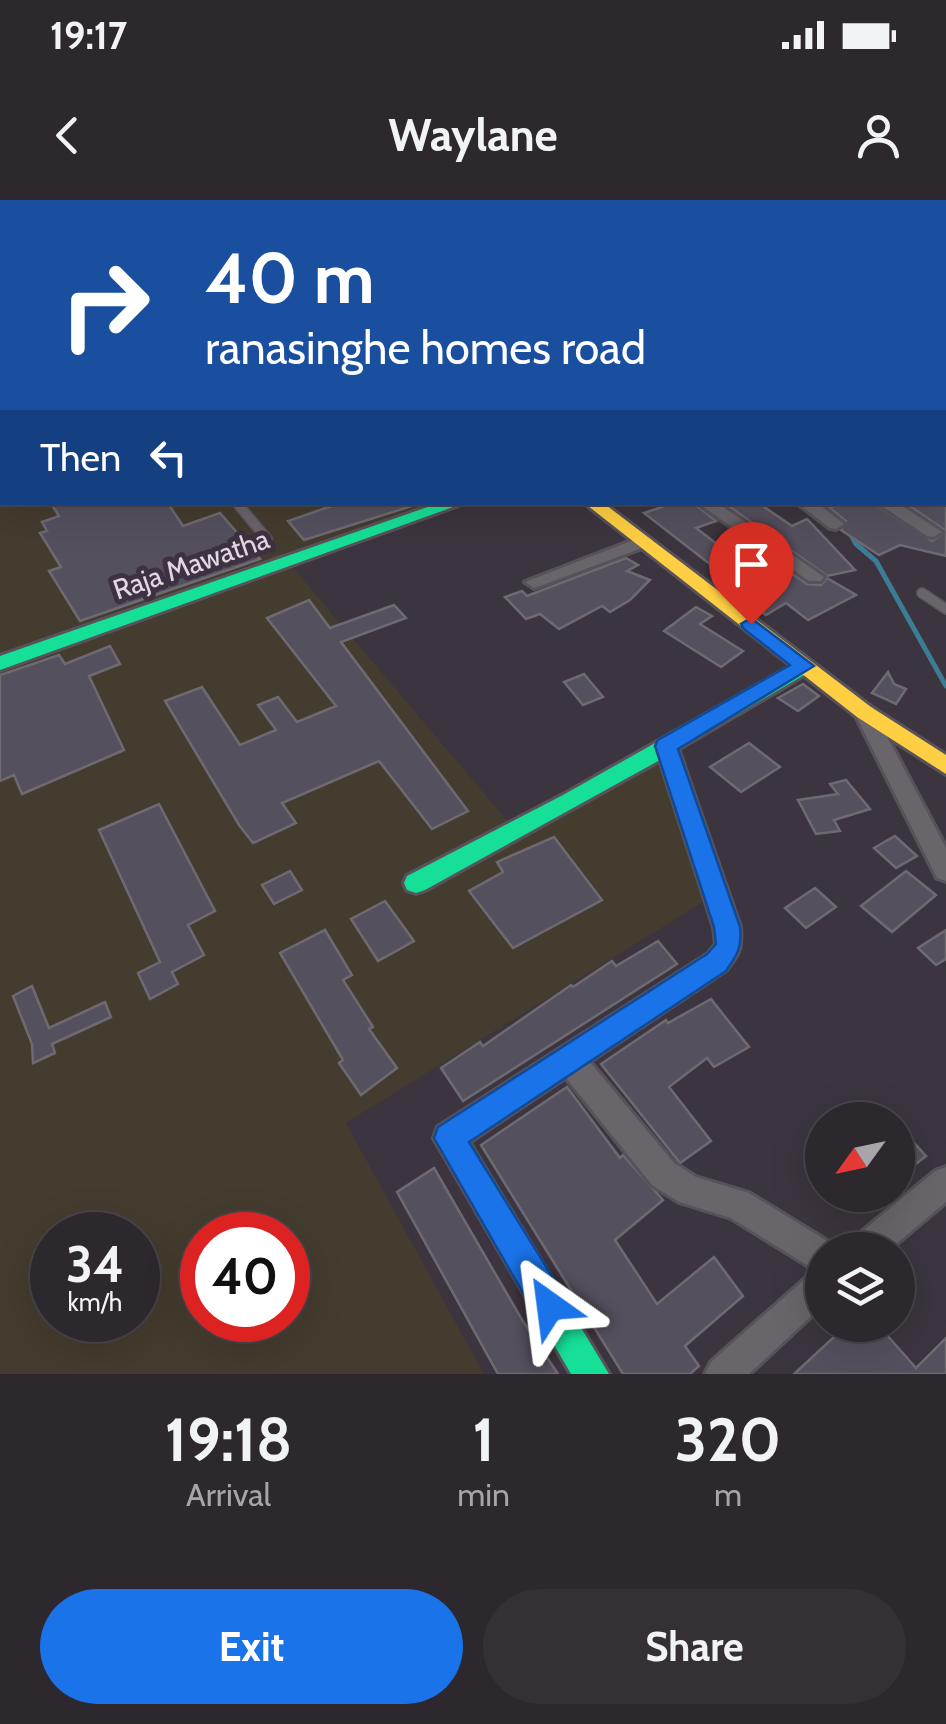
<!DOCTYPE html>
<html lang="en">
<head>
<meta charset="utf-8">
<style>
  body { margin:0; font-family:Cabin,sans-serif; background:#352f36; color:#f1f3f6; height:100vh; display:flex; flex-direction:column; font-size:38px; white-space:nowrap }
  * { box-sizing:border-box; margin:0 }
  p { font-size:32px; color:#a7a5aa }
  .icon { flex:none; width:55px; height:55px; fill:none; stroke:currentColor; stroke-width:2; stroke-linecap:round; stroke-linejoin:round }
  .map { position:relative; height:1174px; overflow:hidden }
  .sheet { display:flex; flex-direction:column; background:#2d272e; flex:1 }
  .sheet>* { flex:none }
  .guide { position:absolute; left:0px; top:0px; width:948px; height:305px; box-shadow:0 10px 40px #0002,0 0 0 2px #48444a; background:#1a4fa0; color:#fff; overflow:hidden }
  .needle { width:65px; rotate:237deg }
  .fabs { position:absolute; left:805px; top:902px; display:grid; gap:20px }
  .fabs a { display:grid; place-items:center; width:110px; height:110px; border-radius:50%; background:#2d272e; box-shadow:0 10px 40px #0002,0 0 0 2px #48444a; font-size:50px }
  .speed { position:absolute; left:30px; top:1012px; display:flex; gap:20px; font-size:50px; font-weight:700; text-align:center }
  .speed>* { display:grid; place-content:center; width:130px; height:130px; border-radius:50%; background:#2d272e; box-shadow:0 10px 40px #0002,0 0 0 2px #48444a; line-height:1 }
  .speed small { font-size:25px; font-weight:400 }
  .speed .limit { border:15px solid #d22; background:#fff; color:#111 }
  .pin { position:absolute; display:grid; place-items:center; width:85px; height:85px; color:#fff; margin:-102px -42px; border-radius:50% 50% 50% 0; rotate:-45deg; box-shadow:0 0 10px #0007 }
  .pin .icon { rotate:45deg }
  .me { position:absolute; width:110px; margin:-55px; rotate:329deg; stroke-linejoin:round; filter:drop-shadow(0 0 8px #0008) }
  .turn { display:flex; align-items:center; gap:35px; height:210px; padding:0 40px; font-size:45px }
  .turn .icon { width:130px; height:130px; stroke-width:2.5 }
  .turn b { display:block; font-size:70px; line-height:85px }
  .then { display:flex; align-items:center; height:95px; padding:0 40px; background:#0003; gap:20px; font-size:38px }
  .eta { display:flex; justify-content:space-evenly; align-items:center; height:170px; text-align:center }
  .eta b { font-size:60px; font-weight:700; line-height:70px }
  .cta { display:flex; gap:20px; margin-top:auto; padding:20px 40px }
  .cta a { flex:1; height:115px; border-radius:60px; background:#1a73e8; color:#fff; font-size:40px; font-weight:700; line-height:115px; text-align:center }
  .cta a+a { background:#352f36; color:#f1f3f6 }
  .status { display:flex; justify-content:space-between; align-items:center; height:70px; padding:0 50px; background:#2d272e; direction:ltr }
  .status svg { height:28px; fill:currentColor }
  header { display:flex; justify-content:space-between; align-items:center; height:130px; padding:0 40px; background:#2d272e; font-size:45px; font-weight:700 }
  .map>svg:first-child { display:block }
  .industrial { fill:#443c2e; fill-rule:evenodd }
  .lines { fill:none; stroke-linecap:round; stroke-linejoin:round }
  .stream { stroke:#3c7d95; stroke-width:5 }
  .building { fill:#55505e; stroke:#6e6a72; stroke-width:2.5 }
  .lane-far2-casing { stroke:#58525a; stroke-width:8 }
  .lane-far1-casing { stroke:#58525a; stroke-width:11 }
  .lane-casing { stroke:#58525a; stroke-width:12 }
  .street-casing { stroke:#58525a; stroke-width:6 }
  .fast-casing { stroke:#58525a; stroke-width:6 }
  .slow-casing { stroke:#58525a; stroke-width:6 }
  .lane-far2 { stroke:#6a646b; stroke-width:5 }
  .lane-far1 { stroke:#6a646b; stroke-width:8 }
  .lane { stroke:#6a646b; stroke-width:9 }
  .street { fill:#6a646b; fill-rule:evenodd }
  .fast { fill:#16e098; fill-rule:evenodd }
  .slow { fill:#ffcf43; fill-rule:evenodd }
  .route { fill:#1a73e8; stroke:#114b97; stroke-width:2.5 }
  .labels { text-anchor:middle; stroke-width:10; stroke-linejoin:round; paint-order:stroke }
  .street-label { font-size:28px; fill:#e0d8e2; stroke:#3e3141 }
</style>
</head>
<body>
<div class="status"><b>19:17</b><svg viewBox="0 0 49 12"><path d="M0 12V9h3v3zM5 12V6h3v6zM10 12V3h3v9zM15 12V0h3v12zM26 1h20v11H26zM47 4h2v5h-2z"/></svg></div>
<header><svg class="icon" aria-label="back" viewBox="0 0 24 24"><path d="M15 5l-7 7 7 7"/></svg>Waylane<svg class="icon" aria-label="person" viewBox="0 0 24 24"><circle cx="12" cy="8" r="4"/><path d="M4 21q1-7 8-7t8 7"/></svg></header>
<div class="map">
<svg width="946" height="1174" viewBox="0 0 946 1174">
  <rect width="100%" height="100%" fill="#3c343e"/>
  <!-- industrial -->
  <g class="industrial">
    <path d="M211,0H946V121L945,2Z"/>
    <path d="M0,169L2,302L430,303L0,457Z"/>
    <path d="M290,364L510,624L655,547L729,686L346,923L484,1174H0V468ZM52,1035H138V1120H52ZM202,1035H288V1120H202Z"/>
  </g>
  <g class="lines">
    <!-- stream -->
    <path class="stream" d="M845,315L841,317L856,344L876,361L946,486"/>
  </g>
  <!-- building -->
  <g class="building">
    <path d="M50,302H167L183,326L220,313L260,359L80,421L49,371L61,367L40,333L47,331L42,322L59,316Z"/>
    <path d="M343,302H408L412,306L304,340L288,321Z"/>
    <path d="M677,302H692L716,321L696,328L730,354L751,345L807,384L821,385L827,378L856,395L808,420L786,403L766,415L748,403L755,399L644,313Z"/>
    <path d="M723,302H757L792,326L807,319L855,370L827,376Z"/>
    <path d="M841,302H872L932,341L946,331L904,302H946V356L900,345L879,355L841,330L846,321L830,308Z"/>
    <path d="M626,358L638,365L627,371L650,380L630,400L610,412L602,406L559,429L540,414L526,419L505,397L522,391L527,396Z"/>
    <path d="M309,400L330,428L394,405L406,418L341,442L468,611L432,629L379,561L282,603L296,623L253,643L239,625L165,501L202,487L240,545L276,530L258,505L278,497L297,522L336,506L267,418Z"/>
    <path d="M696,407L712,416L700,424L743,451L721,467L664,431Z"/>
    <path d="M110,446L120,464L89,476L124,550L22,594L14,575L0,581V475L59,455L65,464Z"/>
    <path d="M888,472L894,484L906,489L896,504L872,493Z"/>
    <path d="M584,474L603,497L583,505L564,482Z"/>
    <path d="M803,484L819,496L798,511L778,498Z"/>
    <path d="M749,543L780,567L741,592L710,567Z"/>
    <path d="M846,580L870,609L834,620L840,631L816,634L798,600L838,594L830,584Z"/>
    <path d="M159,604L215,711L188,725L204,755L172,772L178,784L150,799L138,773L160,762L99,630Z"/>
    <path d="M895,636L917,656L896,668L874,648Z"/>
    <path d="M554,637L602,700L513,748L469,691L503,672L497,662Z"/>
    <path d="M290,671L302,690L274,704L262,685Z"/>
    <path d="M906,671L936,695L892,732L861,706Z"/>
    <path d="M815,688L836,707L806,728L785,708Z"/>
    <path d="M385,701L414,741L378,761L351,719Z"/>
    <path d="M325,730L352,775L343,780L373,827L369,829L397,868L361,895L339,863L343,860L280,753Z"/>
    <path d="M946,730V759L936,765L918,748Z"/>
    <path d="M658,741L677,764L463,901L441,868L480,842L483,846L571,785L573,787L612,761L616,766Z"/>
    <path d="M32,786L49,828L105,802L111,817L52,844L55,853L33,863L32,844L13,796Z"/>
    <path d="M711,799L749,847L714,867L707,858L669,887L711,941L680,963L601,864L666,820L668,823Z"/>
    <path d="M567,887L620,958L623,955L663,1000L615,1040L657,1104L714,1057L743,1096L685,1146L699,1166L690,1174H623L481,945Z"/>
    <path d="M898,925L926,956L898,978Z"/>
    <path d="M434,968L521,1118L558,1174H498L397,992Z"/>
    <path d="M847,1125H878L916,1168L946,1138V1174H794Z"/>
  </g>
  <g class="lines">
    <defs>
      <g id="lane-far2">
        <path d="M882,0L888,2"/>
        <path d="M933,0L940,2"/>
        <path d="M538,2L549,0"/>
      </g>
      <path id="lane-far1" d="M236,302L239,305"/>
      <g id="lane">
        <path d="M237,303L267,339"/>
        <path d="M922,393L946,409"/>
      </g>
      <g id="street">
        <path d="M5,0H17L18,2H7Z"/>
        <rect x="0" y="50" width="2" height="6"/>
        <path d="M2,87V95L0,96V88Z"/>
        <path d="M2,132V140L0,141V133Z"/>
        <rect x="945" y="143" width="1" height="8"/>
        <rect x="945" y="181" width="1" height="8"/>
        <rect x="945" y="220" width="1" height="9"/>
        <rect x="945" y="272" width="1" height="11"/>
        <path d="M696,302H716L824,377L821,381H809Z"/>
        <path d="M796,302H816L844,324L836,329L830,328Z"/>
        <path d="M876,302H896L942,332L933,337L927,336Z"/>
        <path d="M644,336L653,341L650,345L540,386L534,388L525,382Z"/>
        <path d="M864,505L874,512L946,648V681L937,678L854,512Z"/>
        <path d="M569,845L579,849L674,963L696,977L749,993L834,1045L835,1050H822V1106L749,1174H705L711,1162L815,1070L731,1018L679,1002L652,985L559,869L555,859L559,849Z"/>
        <path d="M946,967V1002L889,1050H848L853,1039L935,971Z"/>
      </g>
      <g id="fast">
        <path d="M200,0H212L213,2H202Z"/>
        <path d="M442,302H467L0,470V456Z"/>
        <path d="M804,459L814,466L811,471L678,549L740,727C742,747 739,754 726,770L469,942L609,1174H571L434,938L438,927L708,754L716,744L714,727L660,560L425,690L416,693L407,690L404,683L407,676L563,595Z"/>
      </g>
      <g id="slow">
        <rect x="945" y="128" width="1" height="8"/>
        <path d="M583,302H602L871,507L946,555V574L857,517Z"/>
      </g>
    </defs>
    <!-- lane-far2 casing -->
    <use href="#lane-far2" class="lane-far2-casing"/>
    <!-- lane-far1 casing -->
    <use href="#lane-far1" class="lane-far1-casing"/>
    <!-- lane casing -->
    <use href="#lane" class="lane-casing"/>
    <!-- street casing -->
    <use href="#street" class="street-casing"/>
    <!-- fast casing -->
    <use href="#fast" class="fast-casing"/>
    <!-- slow casing -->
    <use href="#slow" class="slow-casing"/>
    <!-- lane-far2 -->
    <use href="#lane-far2" class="lane-far2"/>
    <!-- lane-far1 -->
    <use href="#lane-far1" class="lane-far1"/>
    <!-- lane -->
    <use href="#lane" class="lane"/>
    <!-- street -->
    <use href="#street" class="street"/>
    <!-- fast -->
    <use href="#fast" class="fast"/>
    <!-- slow -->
    <use href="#slow" class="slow"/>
  </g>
  <!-- route -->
  <path class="route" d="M751,418L814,466L678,549L740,727C742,747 738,754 726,771L469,942L563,1094L568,1106L563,1119L550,1124L538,1119L434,938L438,927L707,754L716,744L714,727L655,546L658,540L790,465L744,429L741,424Z"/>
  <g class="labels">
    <!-- street labels -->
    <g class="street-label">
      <text transform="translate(191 364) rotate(-19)" y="10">Raja Mawatha</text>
    </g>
  </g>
</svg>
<div class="fabs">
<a><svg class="needle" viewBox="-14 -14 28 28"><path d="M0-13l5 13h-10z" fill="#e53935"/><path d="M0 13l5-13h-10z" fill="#a7a5aa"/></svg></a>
<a><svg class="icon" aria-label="layers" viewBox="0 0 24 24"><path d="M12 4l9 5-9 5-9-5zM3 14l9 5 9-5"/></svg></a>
</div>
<div class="speed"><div>34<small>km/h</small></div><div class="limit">40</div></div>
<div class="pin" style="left:751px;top:424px;background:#d93025"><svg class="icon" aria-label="arrive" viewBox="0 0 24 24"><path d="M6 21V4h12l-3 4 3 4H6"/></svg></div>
<svg class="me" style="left:550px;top:1106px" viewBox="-20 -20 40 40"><path d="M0-17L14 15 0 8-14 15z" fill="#1a73e8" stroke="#fff" stroke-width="4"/></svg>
<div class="guide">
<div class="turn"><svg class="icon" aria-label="right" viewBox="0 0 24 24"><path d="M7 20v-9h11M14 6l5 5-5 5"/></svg><div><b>40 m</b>ranasinghe homes road</div></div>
<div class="then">Then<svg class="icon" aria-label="left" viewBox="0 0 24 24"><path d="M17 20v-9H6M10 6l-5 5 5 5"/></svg></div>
</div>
</div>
<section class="sheet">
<div class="eta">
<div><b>19:18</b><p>Arrival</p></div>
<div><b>1</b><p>min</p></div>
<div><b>320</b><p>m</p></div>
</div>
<div class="cta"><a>Exit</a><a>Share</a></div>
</section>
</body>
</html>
